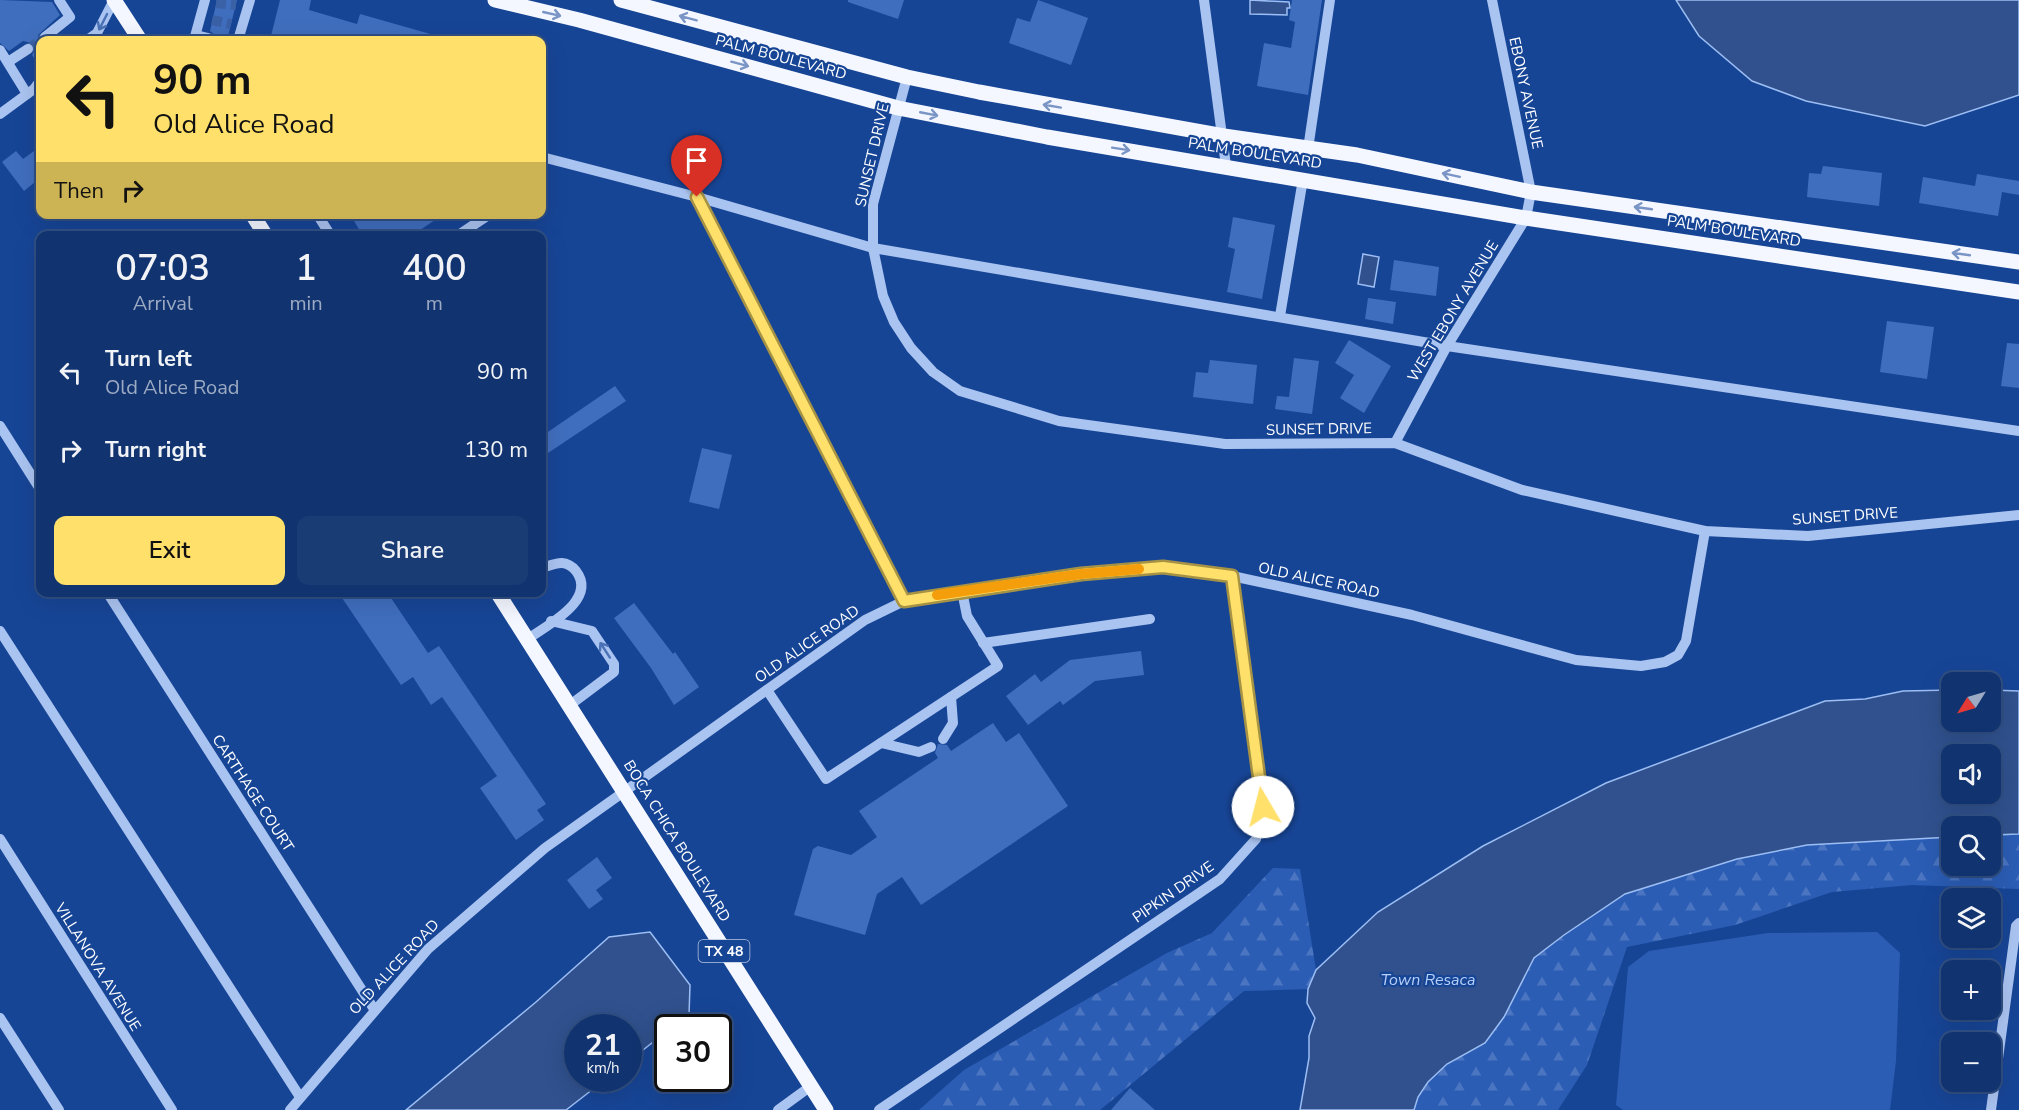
<!DOCTYPE html>
<html lang="en">
<head>
<meta charset="utf-8">
<style>
  body { margin:0; font-family:"Nunito Sans",sans-serif; background:#1a3c75; color:#f1f3f6; height:100vh; display:flex; flex-direction:column; font-size:22px; white-space:nowrap }
  * { box-sizing:border-box; margin:0 }
  p { font-size:20px; color:#9caac3 }
  .icon { flex:none; width:33px; height:33px; fill:none; stroke:currentColor; stroke-width:2; stroke-linecap:round; stroke-linejoin:round }
  .map { position:relative; flex:1; overflow:hidden }
  .drawer { position:absolute; left:36px; top:231px; width:510px; height:366px; display:flex; flex-direction:column; background:#113470; border-radius:12px; box-shadow:0 6px 24px #0002,0 0 0 2px #304f83 }
  .drawer>* { flex:none }
  .guide { position:absolute; left:36px; top:36px; width:510px; height:183px; border-radius:12px; box-shadow:0 6px 24px #0002,0 0 0 2px #304f83; background:#ffe06a; color:#111; overflow:hidden }
  .needle { width:39px; rotate:233deg }
  .fabs { position:absolute; left:1941px; top:672px; display:grid; gap:12px }
  .fabs a { display:grid; place-items:center; width:60px; height:60px; border-radius:12px; background:#113470; box-shadow:0 6px 24px #0002,0 0 0 2px #304f83; font-size:30px }
  .speed { position:absolute; left:564px; top:1014px; display:flex; gap:12px; font-size:30px; font-weight:700; text-align:center }
  .speed>* { display:grid; place-content:center; width:78px; height:78px; border-radius:50%; background:#113470; box-shadow:0 6px 24px #0002,0 0 0 2px #304f83; line-height:1 }
  .speed small { font-size:15px; font-weight:400 }
  .speed .limit { border:3px solid #111; border-radius:9px; background:#fff; color:#111 }
  .pin { position:absolute; display:grid; place-items:center; width:51px; height:51px; color:#fff; margin:-62px -26px; border-radius:50% 50% 50% 0; rotate:-45deg; box-shadow:0 0 6px #0007 }
  .pin .icon { rotate:45deg }
  .me { position:absolute; width:66px; margin:-33px; rotate:352deg; stroke-linejoin:round; filter:drop-shadow(0 0 4px #0008) }
  .turn { display:flex; align-items:center; gap:21px; height:126px; padding:0 18px; font-size:27px }
  .turn .icon { width:78px; height:78px; stroke-width:2.5 }
  .turn b { display:block; font-size:42px; line-height:51px }
  .then { display:flex; align-items:center; height:57px; padding:0 18px; background:#0003; gap:12px; font-size:22px }
  .eta { display:flex; justify-content:space-evenly; align-items:center; height:102px; text-align:center }
  .eta b { font-size:36px; font-weight:600; line-height:42px }
  .button { display:flex; gap:12px; margin-top:auto; padding:12px 18px }
  .button a { flex:1; height:69px; border-radius:12px; background:#ffe06a; color:#111; font-size:24px; font-weight:600; line-height:69px; text-align:center }
  .button a+a { background:#1a3c75; color:#f1f3f6 }
  ul { padding:0; list-style:none }
  li { display:flex; align-items:center; gap:18px; height:78px; padding:0 18px }
  li div { flex:1 }
  li b { display:block; font-size:22px }
  li em { font-style:normal }
  .map>svg:first-child { display:block }
  .forest { fill:url(#forest-firs) }
  .park { fill:#2b5db5 }
  .water { fill:#30518e; stroke:#9cbef3; stroke-width:1.5; fill-rule:evenodd }
  .building { fill:#406ebe }
  .lines { fill:none; stroke-linecap:round; stroke-linejoin:round }
  .minor-tunnel { stroke:#3a61a6; stroke-width:10; stroke-dasharray:10 5; stroke-linecap:butt }
  .minor { stroke:#aac4f1; stroke-width:10 }
  .major { stroke:#f4f7ff; stroke-width:15 }
  .oneway { stroke:#7a95c5 }
  .oneway2 { stroke:#4a71b6 }
  .route-casing { stroke:#a69245; stroke-width:15 }
  .route { stroke:#ffe06a; stroke-width:10 }
  .slow { stroke:#f59e0b; stroke-width:10 }
  .labels { text-anchor:middle; stroke-width:4.5; stroke-linejoin:round; paint-order:stroke }
  .shield { fill:#174596; stroke:#b9c7e0; stroke-width:1.5 }
  .shield-label { font-size:14px; font-weight:bold; fill:#fff }
  .street-label { font-size:15px; fill:#fff; stroke:#174596 }
  .water-label { font-size:16px; font-style:italic; fill:#b6cff8; stroke:#174596 }
</style>
</head>
<body>
<div class="map">
<svg width="2019" height="1110" viewBox="0 0 2019 1110">
  <defs>
    <pattern id="forest-firs" width="22" height="20" patternUnits="userSpaceOnUse" patternTransform="scale(1.5)"><rect width="22" height="20" fill="#2b5db5"/><path d="M5 1l3.5 6h-7zM16 11l3.5 6h-7z" fill="#4b75c0"/></pattern>
  </defs>
  <rect width="100%" height="100%" fill="#174596"/>
  <!-- forest -->
  <g class="forest">
    <path d="M2019,834V889L1912,885L1832,892L1735,925L1627,947L1587,1065L1558,1110H1414L1418,1097L1428,1082L1447,1064L1485,1043L1504,1017L1534,958L1564,935L1625,894L1737,859L1807,845L1951,837L1952,866H1990L1991,835Z"/>
    <path d="M1273,868L1300,869L1316,970L1308,989L1244,991L1100,1110H919L964,1070L1167,953L1212,933Z"/>
  </g>
  <!-- park -->
  <path class="park" d="M1877,932L1900,953L1896,1061L1890,1110H1623L1616,1105L1628,967L1649,951L1768,933Z"/>
  <!-- water -->
  <g class="water">
    <path d="M1250,0L1289,2L1290,8H1287V15L1250,14Z"/>
    <path d="M1676,0H2019V95L1925,126L1806,101L1752,81L1699,36Z"/>
    <path d="M1363,254L1379,257L1374,287L1358,284Z"/>
    <path d="M1951,690L1952,722H1990L1991,690L2019,691V834L1991,835L1990,826H1952L1951,837L1807,845L1737,859L1625,894L1564,935L1534,958L1504,1017L1485,1043L1447,1064L1428,1082L1418,1097L1414,1110H1300L1309,1058V1036L1315,1018L1307,1003L1308,989L1316,970L1378,912L1483,846L1606,783L1825,701L1865,699L1903,691ZM1952,754H1990V794H1952Z"/>
    <path d="M650,932L690,985L689,1015L672,1027L668,1028L667,1031L629,1061L628,1028H578V1078L606,1079L566,1110H406L536,1002L609,937Z"/>
  </g>
  <!-- building -->
  <g class="building">
    <path d="M0,0L52,2L60,15L38,35L40,67L32,55L35,49L32,43L23,41L9,51L0,43Z"/>
    <path d="M217,0H237L227,40H215V35L210,31Z"/>
    <path d="M280,0H311L309,10L357,24L360,14L441,37L440,40H270Z"/>
    <path d="M848,0H904L898,19L848,2Z"/>
    <path d="M1038,0L1088,18L1071,65L1009,43L1017,18L1030,22Z"/>
    <path d="M1292,0H1322L1308,95L1257,86L1264,43L1291,48L1295,22L1289,20Z"/>
    <path d="M16,151L23,159L34,151L40,160V178L24,191L2,162Z"/>
    <path d="M1823,166L1882,173L1879,206L1807,197L1809,173L1821,174Z"/>
    <path d="M1977,174L2019,181V195L2002,192L1998,216L1919,203L1923,177L1975,186Z"/>
    <path d="M363,214H444L411,236H363L354,221Z"/>
    <path d="M1233,217L1275,225L1262,299L1227,292L1235,249L1228,247Z"/>
    <path d="M1394,260L1439,267L1436,296L1390,290Z"/>
    <path d="M1368,298L1396,302L1393,324L1365,319Z"/>
    <path d="M1887,321L1934,327L1927,379L1880,372Z"/>
    <path d="M1349,340L1391,366L1364,413L1340,398L1354,375L1335,363Z"/>
    <path d="M2007,343L2019,344V388L2001,386Z"/>
    <path d="M1294,358L1319,361L1312,414L1275,409L1277,396L1289,397Z"/>
    <path d="M1210,360L1257,365L1253,404L1193,397L1196,372L1208,373Z"/>
    <path d="M615,386L626,401L542,457V436Z"/>
    <path d="M702,448L732,455L719,509L689,502Z"/>
    <path d="M338,592H387L428,653L439,646L546,804L537,810L544,820L516,840L480,788L497,776L442,697L431,705L413,677L401,685Z"/>
    <path d="M634,603L673,654L675,652L699,687L674,705L651,668L614,618Z"/>
    <path d="M1141,651L1144,675L1095,681L1063,705L1060,701L1028,725L1006,696L1035,674L1041,682L1070,660Z"/>
    <path d="M993,723L1006,742L1019,733L1068,806L921,905L902,877L877,894L865,935L794,915L813,849L818,846L851,855L877,837L859,811L938,758L935,753L938,744L947,745L951,751Z"/>
    <path d="M597,857L612,878L596,890L603,899L589,909L567,880Z"/>
    <path d="M1130,1088L1155,1110H1111Z"/>
  </g>
  <g class="lines">
    <!-- minor-tunnel -->
    <g class="minor-tunnel">
      <path d="M216,3L236,5"/>
      <path d="M212,20L231,24"/>
      <path d="M208,38L217,40"/>
      <path d="M28,49L45,37"/>
    </g>
    <!-- minor -->
    <g class="minor">
      <path d="M1204,0L1226,166"/>
      <path d="M196,35L208,38"/>
      <path d="M45,37L70,17L59,0"/>
      <path d="M87,40L97,33L114,0"/>
      <path d="M194,40L205,0"/>
      <path d="M238,40L250,0"/>
      <path d="M0,50L27,94"/>
      <path d="M8,62L28,49"/>
      <path d="M907,77L873,204V248L883,296L894,322L911,348L933,372L960,391L1059,421L1225,444L1395,443L1522,490L1705,531L1808,536L2019,515"/>
      <path d="M0,114L34,89L40,81"/>
      <path d="M1308,149L1330,0"/>
      <path d="M542,157L697,197L873,248L1447,346L2019,431"/>
      <path d="M697,197L904,601"/>
      <path d="M317,214L331,236"/>
      <path d="M457,236L490,214"/>
      <path d="M1280,316L1303,179"/>
      <path d="M0,426L40,489"/>
      <path d="M1395,443L1447,346L1526,218L1531,192L1492,0"/>
      <path d="M107,592L374,1009"/>
      <path d="M551,621L592,631L614,664V672L570,705"/>
      <path d="M0,631L300,1097"/>
      <path d="M528,639C547,625 598,600 576,571C565,558 555,564 542,568"/>
      <path d="M983,643L1150,619"/>
      <path d="M767,690L826,779L998,666L967,616L962,591"/>
      <path d="M943,739L953,723L951,697"/>
      <path d="M881,743L919,752L931,747"/>
      <path d="M0,839L172,1110"/>
      <path d="M0,1018L59,1110"/>
      <path d="M290,1110L428,949L545,848L865,620L904,601L937,595L1081,574L1163,567L1232,576L1412,615L1576,660L1641,666L1665,662L1678,655L1686,641L1705,531"/>
      <path d="M778,1110L811,1086"/>
      <path d="M879,1110L1220,879L1256,839L1263,807L1232,576"/>
      <path d="M1991,1110L2016,926L2019,923"/>
    </g>
    <!-- major -->
    <g class="major">
      <path d="M114,0L140,40"/>
      <path d="M495,0L579,20L898,108L1047,137L1526,218L2019,292"/>
      <path d="M621,0L907,77L979,92L1224,136L1357,155L1531,192L2019,262"/>
      <path d="M252,214L266,236"/>
      <path d="M497,592L826,1110"/>
    </g>
  </g>
  <!-- one-way arrows -->
  <defs><path id="oneway-shaft" d="M-6 0H5M1.5-3L5.5 0L1.5 3" fill="none" stroke-width="1.6" stroke-linecap="round" stroke-linejoin="round" transform="scale(1.5)"/></defs>
  <g class="oneway">
    <use href="#oneway-shaft" transform="translate(552 14) rotate(13)"/>
    <use href="#oneway-shaft" transform="translate(688 18) rotate(-165)"/>
    <use href="#oneway-shaft" transform="translate(740 64) rotate(15)"/>
    <use href="#oneway-shaft" transform="translate(1052 106) rotate(-170)"/>
    <use href="#oneway-shaft" transform="translate(929 114) rotate(11)"/>
    <use href="#oneway-shaft" transform="translate(1121 149) rotate(9)"/>
    <use href="#oneway-shaft" transform="translate(1451 175) rotate(-168)"/>
    <use href="#oneway-shaft" transform="translate(1643 208) rotate(-172)"/>
    <use href="#oneway-shaft" transform="translate(1961 254) rotate(-172)"/>
  </g>
  <g class="oneway2">
    <use href="#oneway-shaft" transform="translate(103 22) rotate(117)"/>
    <use href="#oneway-shaft" transform="translate(605 650) rotate(-123)"/>
  </g>
  <g class="lines">
    <defs>
      <path id="route" d="M697,197L904,601L1081,574L1163,567L1232,576L1263,807"/>
    </defs>
    <!-- route casing -->
    <use href="#route" class="route-casing"/>
    <!-- route -->
    <use href="#route" class="route"/>
    <!-- slow -->
    <path class="slow" d="M937,595L1081,574L1139,569"/>
  </g>
  <g class="labels">
    <!-- shield labels -->
    <rect class="shield" x="698.5" y="940" width="51" height="22" rx="4.5"/>
    <g class="shield-label">
      <text x="724" y="956">TX 48</text>
    </g>
    <!-- street labels -->
    <g class="street-label">
      <text transform="translate(781 57) rotate(15)" y="5">PALM BOULEVARD</text>
      <text transform="translate(1526 93) rotate(78)" y="5">EBONY AVENUE</text>
      <text transform="translate(1255 153) rotate(9)" y="5">PALM BOULEVARD</text>
      <text transform="translate(872 155) rotate(-77)" y="5">SUNSET DRIVE</text>
      <text transform="translate(1734 231) rotate(9)" y="5">PALM BOULEVARD</text>
      <text transform="translate(1453 311) rotate(-59)" y="5">WEST EBONY AVENUE</text>
      <text transform="translate(1319 429) rotate(-1)" y="5">SUNSET DRIVE</text>
      <text transform="translate(1845 516) rotate(-4)" y="5">SUNSET DRIVE</text>
      <text transform="translate(1319 580) rotate(12)" y="5">OLD ALICE ROAD</text>
      <text transform="translate(807 644) rotate(-35)" y="5">OLD ALICE ROAD</text>
      <text transform="translate(253 793) rotate(57)" y="5">CARTHAGE COURT</text>
      <text transform="translate(677 841) rotate(58)" y="5">BOCA CHICA BOULEVARD</text>
      <text transform="translate(1173 892) rotate(-35)" y="5">PIPKIN DRIVE</text>
      <text transform="translate(98 967) rotate(58)" y="5">VILLANOVA AVENUE</text>
      <text transform="translate(394 967) rotate(-47)" y="5">OLD ALICE ROAD</text>
    </g>
    <!-- water labels -->
    <g class="water-label">
      <text x="1428" y="985">Town Resaca</text>
    </g>
  </g>
</svg>
<div class="fabs">
<a><svg class="needle" viewBox="-14 -14 28 28"><path d="M0-13l5 13h-10z" fill="#e53935"/><path d="M0 13l5-13h-10z" fill="#9caac3"/></svg></a>
<a><svg class="icon" aria-label="sound" viewBox="0 0 24 24"><path d="M4 9h4l5-4v14l-5-4H4zM17 9q2 3 0 6"/></svg></a>
<a><svg class="icon" aria-label="search" viewBox="0 0 24 24"><circle cx="10" cy="10" r="6"/><path d="M15 15l6 6"/></svg></a>
<a><svg class="icon" aria-label="layers" viewBox="0 0 24 24"><path d="M12 4l9 5-9 5-9-5zM3 14l9 5 9-5"/></svg></a>
<a>+</a>
<a>−</a>
</div>
<div class="speed"><div>21<small>km/h</small></div><div class="limit">30</div></div>
<div class="pin" style="left:697px;top:197px;background:#d93025"><svg class="icon" aria-label="arrive" viewBox="0 0 24 24"><path d="M6 21V4h12l-3 4 3 4H6"/></svg></div>
<svg class="me" style="left:1263px;top:807px" viewBox="-20 -20 40 40"><circle r="19" fill="#fff"/><path d="M0-13L10 11 0 6-10 11z" fill="#ffe06a"/></svg>
<div class="guide">
<div class="turn"><svg class="icon" aria-label="left" viewBox="0 0 24 24"><path d="M17 20v-9H6M10 6l-5 5 5 5"/></svg><div><b>90 m</b>Old Alice Road</div></div>
<div class="then">Then<svg class="icon" aria-label="right" viewBox="0 0 24 24"><path d="M7 20v-9h11M14 6l5 5-5 5"/></svg></div>
</div>
<section class="drawer">
<div class="eta">
<div><b>07:03</b><p>Arrival</p></div>
<div><b>1</b><p>min</p></div>
<div><b>400</b><p>m</p></div>
</div>
<ul>
<li><svg class="icon" aria-label="left" viewBox="0 0 24 24"><path d="M17 20v-9H6M10 6l-5 5 5 5"/></svg><div><b>Turn left</b><p>Old Alice Road</p></div><em>90 m</em></li>
<li><svg class="icon" aria-label="right" viewBox="0 0 24 24"><path d="M7 20v-9h11M14 6l5 5-5 5"/></svg><div><b>Turn right</b></div><em>130 m</em></li>
</ul>
<div class="button"><a>Exit</a><a>Share</a></div>
</section>
</div>
</body>
</html>
